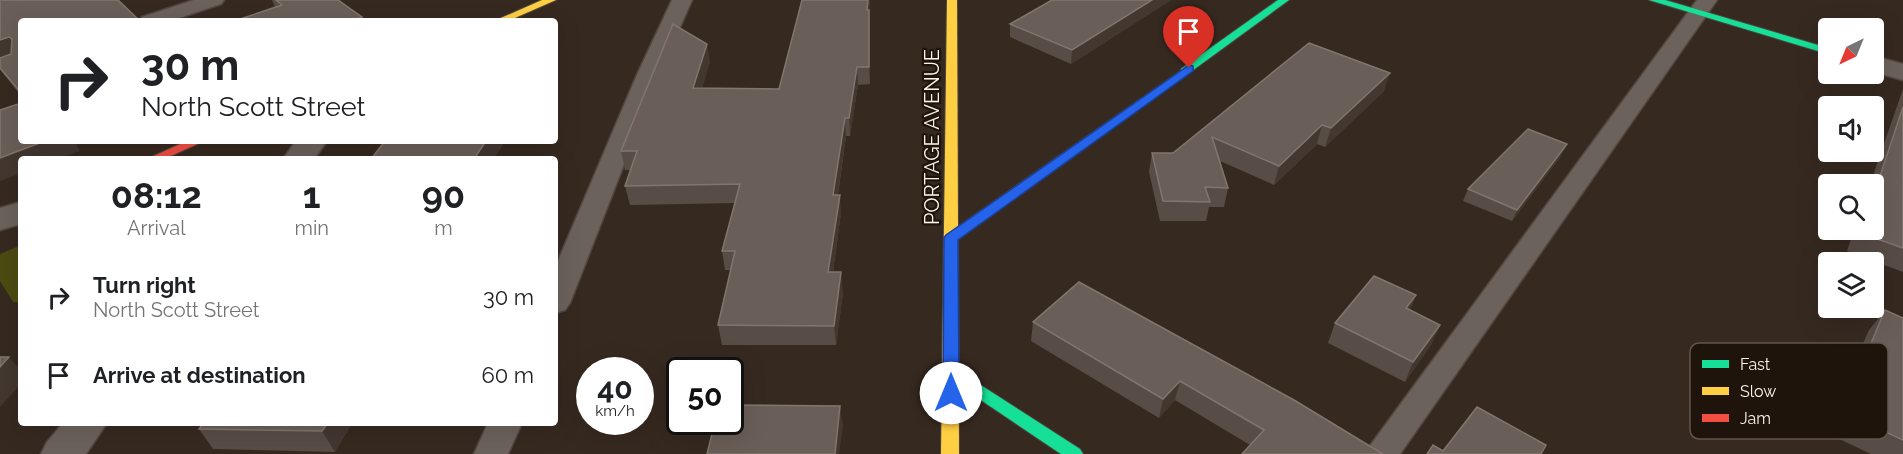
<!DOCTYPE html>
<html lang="en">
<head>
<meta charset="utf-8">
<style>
  body { margin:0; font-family:Raleway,sans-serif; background:#f2f2f2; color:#202124; height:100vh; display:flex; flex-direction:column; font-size:22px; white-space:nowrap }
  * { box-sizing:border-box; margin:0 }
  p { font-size:20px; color:#757577 }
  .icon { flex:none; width:33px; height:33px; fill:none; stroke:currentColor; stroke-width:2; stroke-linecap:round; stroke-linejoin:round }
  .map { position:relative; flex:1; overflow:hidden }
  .panel { position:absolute; left:18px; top:156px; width:540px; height:270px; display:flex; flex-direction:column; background:#fff; border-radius:6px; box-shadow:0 6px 24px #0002 }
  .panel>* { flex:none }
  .banner { position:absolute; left:18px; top:18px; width:540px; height:126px; border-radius:6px; box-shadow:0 6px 24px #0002; background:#fff; color:#202124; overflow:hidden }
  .needle { width:39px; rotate:223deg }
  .fabs { position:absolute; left:1818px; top:18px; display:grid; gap:12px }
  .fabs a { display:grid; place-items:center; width:66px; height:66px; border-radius:6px; background:#fff; box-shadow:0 6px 24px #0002; font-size:30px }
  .speed { position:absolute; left:576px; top:357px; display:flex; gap:12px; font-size:30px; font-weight:700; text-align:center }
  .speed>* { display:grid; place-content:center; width:78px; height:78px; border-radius:50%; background:#fff; box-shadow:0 6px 24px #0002; line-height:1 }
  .speed small { font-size:15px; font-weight:400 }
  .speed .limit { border:3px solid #111; border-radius:9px; background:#fff; color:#111 }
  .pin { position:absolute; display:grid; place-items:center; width:51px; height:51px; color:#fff; margin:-62px -26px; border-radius:50% 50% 50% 0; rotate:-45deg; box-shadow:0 0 6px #0007 }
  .pin .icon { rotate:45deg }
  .me { position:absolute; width:66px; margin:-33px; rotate:0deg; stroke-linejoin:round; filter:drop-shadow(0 0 4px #0008) }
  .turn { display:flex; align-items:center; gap:21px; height:126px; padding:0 24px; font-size:27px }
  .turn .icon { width:78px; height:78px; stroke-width:2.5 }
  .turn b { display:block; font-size:42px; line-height:51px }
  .eta { display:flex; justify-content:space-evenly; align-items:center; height:102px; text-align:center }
  .eta b { font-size:36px; font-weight:700; line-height:42px }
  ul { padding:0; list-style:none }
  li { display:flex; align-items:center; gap:18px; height:78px; padding:0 24px }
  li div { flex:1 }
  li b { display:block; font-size:22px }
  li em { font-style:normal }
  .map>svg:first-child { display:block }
  .green { fill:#4b4c11 }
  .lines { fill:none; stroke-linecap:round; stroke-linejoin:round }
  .lane-casing { stroke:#514740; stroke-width:3 }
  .street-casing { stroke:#514740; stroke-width:3 }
  .fast-casing { stroke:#514740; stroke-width:2 }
  .slow-casing { stroke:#514740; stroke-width:2 }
  .jam-casing { stroke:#514740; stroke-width:2 }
  .lane { fill:#6c625c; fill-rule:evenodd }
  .street { fill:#6c625c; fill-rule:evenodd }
  .fast { fill:#16e098; fill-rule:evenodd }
  .slow { fill:#ffcf43; fill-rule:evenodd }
  .jam { fill:#f24e42; fill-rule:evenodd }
  .wall { fill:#584d46 }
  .shaded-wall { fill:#433730 }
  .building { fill:#6a5f58; stroke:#81766e; stroke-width:1.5 }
  .route { fill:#2563eb; stroke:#184099; stroke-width:1.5 }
  .labels { text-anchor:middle; stroke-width:4.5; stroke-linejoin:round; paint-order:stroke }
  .street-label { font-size:20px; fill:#fdf1e9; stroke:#1e140c }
  .key { fill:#1e140c; stroke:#61564e; stroke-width:1.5 }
  .key-label { font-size:16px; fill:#fdf1e9 }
</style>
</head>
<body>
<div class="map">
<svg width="1903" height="454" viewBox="0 0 1903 454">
  <rect width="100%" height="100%" fill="#362920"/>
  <!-- green -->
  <path class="green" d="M21,245V303L13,302L0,281V254Z"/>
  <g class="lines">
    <defs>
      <g id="lane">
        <path d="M194,0H224L221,4L170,21H139L142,17Z"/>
        <path d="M672,0H692L658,77L570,303L565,310L555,313V268L636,77Z"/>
        <path d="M1697,0H1717L1400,454H1364Z"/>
        <path d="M488,423H522L508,454H474Z"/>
      </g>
      <g id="street">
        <path d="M1874,56L1903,64V80L1874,72Z"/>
        <path d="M296,141H327L314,159H283Z"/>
        <path d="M21,202V224L0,230V208Z"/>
        <path d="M63,423H107L86,454H41L47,442Z"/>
      </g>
      <g id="fast">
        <path d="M1278,0H1289L1189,73H1181V69Z"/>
        <path d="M1649,0H1665L1828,48V54Z"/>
        <path d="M951,366L1080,449L1083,454H1061L945,376L943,372L945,368Z"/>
      </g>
      <g id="slow">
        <path d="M542,0H556L508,21H494Z"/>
        <path d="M947,0H957L959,454H941Z"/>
      </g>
      <g id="jam">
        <path d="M1185,68L1191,71L1189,73L956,241H946L944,238L946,235Z"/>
        <path d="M187,141H204L164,159H147Z"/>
      </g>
    </defs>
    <!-- lane casing -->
    <use href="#lane" class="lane-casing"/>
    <!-- street casing -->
    <use href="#street" class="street-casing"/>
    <!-- fast casing -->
    <use href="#fast" class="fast-casing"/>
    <!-- slow casing -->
    <use href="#slow" class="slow-casing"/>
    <!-- jam casing -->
    <use href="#jam" class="jam-casing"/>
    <!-- lane -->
    <use href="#lane" class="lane"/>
    <!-- street -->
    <use href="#street" class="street"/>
    <!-- fast -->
    <use href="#fast" class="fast"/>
    <!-- slow -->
    <use href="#slow" class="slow"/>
    <!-- jam -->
    <use href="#jam" class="jam"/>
  </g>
  <!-- wall -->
  <g class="wall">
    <path d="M0,0L21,21V96L0,69Z"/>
    <path d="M272,0H338L275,7Z"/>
    <path d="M870,0L869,10L870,27V84L858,85L850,136H846L838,195L841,213L833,272L843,292L836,345H722L718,325L731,270H725L722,251L735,203L630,205L625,186L631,170H625L621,151L710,61L702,88L779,89Z"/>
    <path d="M1171,0L1071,64L1010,37V24Z"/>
    <path d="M1309,43L1384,91L1325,147L1317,144L1274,185L1220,161L1228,188L1224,207H1209L1206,221H1160L1149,172L1152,153H1173Z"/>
    <path d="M1903,89V272L1847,251L1854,230H1874V184H1870Z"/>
    <path d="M1561,156L1512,221L1463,201L1468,189Z"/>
    <path d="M1416,295L1410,310L1440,325L1431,345L1405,382L1328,343L1335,323Z"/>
    <path d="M1885,310L1903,318V454H1871L1780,411L1798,372L1814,351L1852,368L1869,330Z"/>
    <path d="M1033,322L1383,454L1250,445L1175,400L1159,418L1031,341Z"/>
    <path d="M203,423H352L335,452L213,449L199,429Z"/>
  </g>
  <!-- shaded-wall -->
  <g class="shaded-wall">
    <path d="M868,0H870L868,27L867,10Z"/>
    <path d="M1152,0H1171L1071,64L1072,50Z"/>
    <path d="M869,10L870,27V84L869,67Z"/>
    <path d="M362,17L363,21H350Z"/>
    <path d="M9,37L20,54L0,61V40Z"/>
    <path d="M707,44L710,61L697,106L693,88Z"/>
    <path d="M857,67L858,85L850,136L849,118Z"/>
    <path d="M1390,73L1384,91L1325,147L1331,128Z"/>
    <path d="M845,118L846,136L835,213L833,195Z"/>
    <path d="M1322,125L1317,144L1274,185L1279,166Z"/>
    <path d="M45,141H88L76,145L80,151L58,159H21V173L0,181V158Z"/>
    <path d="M486,141H502L503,145L494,159H474Z"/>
    <path d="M1567,144L1561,156L1512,221L1517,210Z"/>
    <path d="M840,195L841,213L830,292L828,272Z"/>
    <path d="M841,272L843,292L836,345L834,326Z"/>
    <path d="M1416,295L1408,315L1406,308Z"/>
    <path d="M1440,325L1431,345L1405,382L1413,362Z"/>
    <path d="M9,357L21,371V384L0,407V367Z"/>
    <path d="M1180,381L1175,400L1159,418L1163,399Z"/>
    <path d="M840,406L843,426L839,454H835Z"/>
    <path d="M328,423H352L335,452L322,431Z"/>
  </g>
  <!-- building -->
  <g class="building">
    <path d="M0,0H118L140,21H21V93L0,68V58L11,54L12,39L9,37L0,40Z"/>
    <path d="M276,0H338L362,17L350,21H234L282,5Z"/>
    <path d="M802,0H868L867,10H869V67H857L849,118H845L833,195H840L828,272H841L834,326L718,325L735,251H722L740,184L625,186L637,151H621L673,24L707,44L693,88L779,89Z"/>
    <path d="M1052,0H1152L1072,50L1010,24Z"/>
    <path d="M1309,43L1390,73L1331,128L1322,125L1279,166L1212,137L1228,188L1205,187L1210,202L1163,201L1152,153H1173Z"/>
    <path d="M21,103V141H45L0,158V110Z"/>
    <path d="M1903,107V248L1860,233L1861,230H1874V194Z"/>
    <path d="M1528,129L1567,144L1517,210L1468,189Z"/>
    <path d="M385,141H486L474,159H371Z"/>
    <path d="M1374,276L1416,295L1406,308L1440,325L1413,362L1335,323Z"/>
    <path d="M1079,282L1294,400L1383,454H1242L1264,430L1180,381L1163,399L1033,322Z"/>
    <path d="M1885,310L1903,318V440L1796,391L1814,351L1859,372Z"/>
    <path d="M0,357H9L0,367Z"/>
    <path d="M730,405L840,406L835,454H707L715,422H730Z"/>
    <path d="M1477,407L1546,445L1541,454H1427L1433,445L1443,451Z"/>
    <path d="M203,423H328L322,431L199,429Z"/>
  </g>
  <!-- route -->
  <path class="route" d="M1189,65L1193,66V71L958,240L959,393L956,397L951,399L945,397L943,393L944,238L946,235Z"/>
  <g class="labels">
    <!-- street labels -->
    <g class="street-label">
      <text transform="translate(932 137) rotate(-90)" y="7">PORTAGE AVENUE</text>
    </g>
  </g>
  <!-- legend -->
  <rect x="1690" y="343" width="198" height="96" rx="9" class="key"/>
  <rect x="1702" y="360" width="27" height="8" fill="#16e098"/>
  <rect x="1702" y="387" width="27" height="8" fill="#ffcf43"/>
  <rect x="1702" y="414" width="27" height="8" fill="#f24e42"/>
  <g class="key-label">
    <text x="1740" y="370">Fast</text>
    <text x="1740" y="397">Slow</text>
    <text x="1740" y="424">Jam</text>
  </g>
</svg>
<div class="fabs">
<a><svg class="needle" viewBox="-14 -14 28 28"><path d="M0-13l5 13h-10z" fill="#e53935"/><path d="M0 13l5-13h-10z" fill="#757577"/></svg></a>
<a><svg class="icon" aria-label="sound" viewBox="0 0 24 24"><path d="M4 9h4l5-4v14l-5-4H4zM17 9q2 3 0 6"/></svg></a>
<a><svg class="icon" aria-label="search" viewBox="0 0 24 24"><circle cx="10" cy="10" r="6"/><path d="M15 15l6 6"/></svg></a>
<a><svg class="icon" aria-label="layers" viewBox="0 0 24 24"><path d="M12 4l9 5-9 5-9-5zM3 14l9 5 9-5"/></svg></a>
</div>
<div class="speed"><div>40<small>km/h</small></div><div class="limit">50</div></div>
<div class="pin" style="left:1189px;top:68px;background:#d93025"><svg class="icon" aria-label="arrive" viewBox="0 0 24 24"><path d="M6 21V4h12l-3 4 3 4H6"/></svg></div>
<svg class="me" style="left:951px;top:393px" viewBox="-20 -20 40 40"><circle r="19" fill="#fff"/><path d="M0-13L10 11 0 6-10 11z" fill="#2563eb"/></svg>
<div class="banner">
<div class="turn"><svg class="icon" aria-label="right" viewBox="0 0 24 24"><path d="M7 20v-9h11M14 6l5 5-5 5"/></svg><div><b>30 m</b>North Scott Street</div></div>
</div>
<section class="panel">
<div class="eta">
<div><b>08:12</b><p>Arrival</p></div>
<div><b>1</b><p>min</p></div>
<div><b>90</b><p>m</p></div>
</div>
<ul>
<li><svg class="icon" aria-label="right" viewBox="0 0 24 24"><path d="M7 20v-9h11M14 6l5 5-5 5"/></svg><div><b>Turn right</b><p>North Scott Street</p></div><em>30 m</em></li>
<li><svg class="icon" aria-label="arrive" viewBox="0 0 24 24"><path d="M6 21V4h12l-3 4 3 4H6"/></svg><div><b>Arrive at destination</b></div><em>60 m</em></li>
</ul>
</section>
</div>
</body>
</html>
